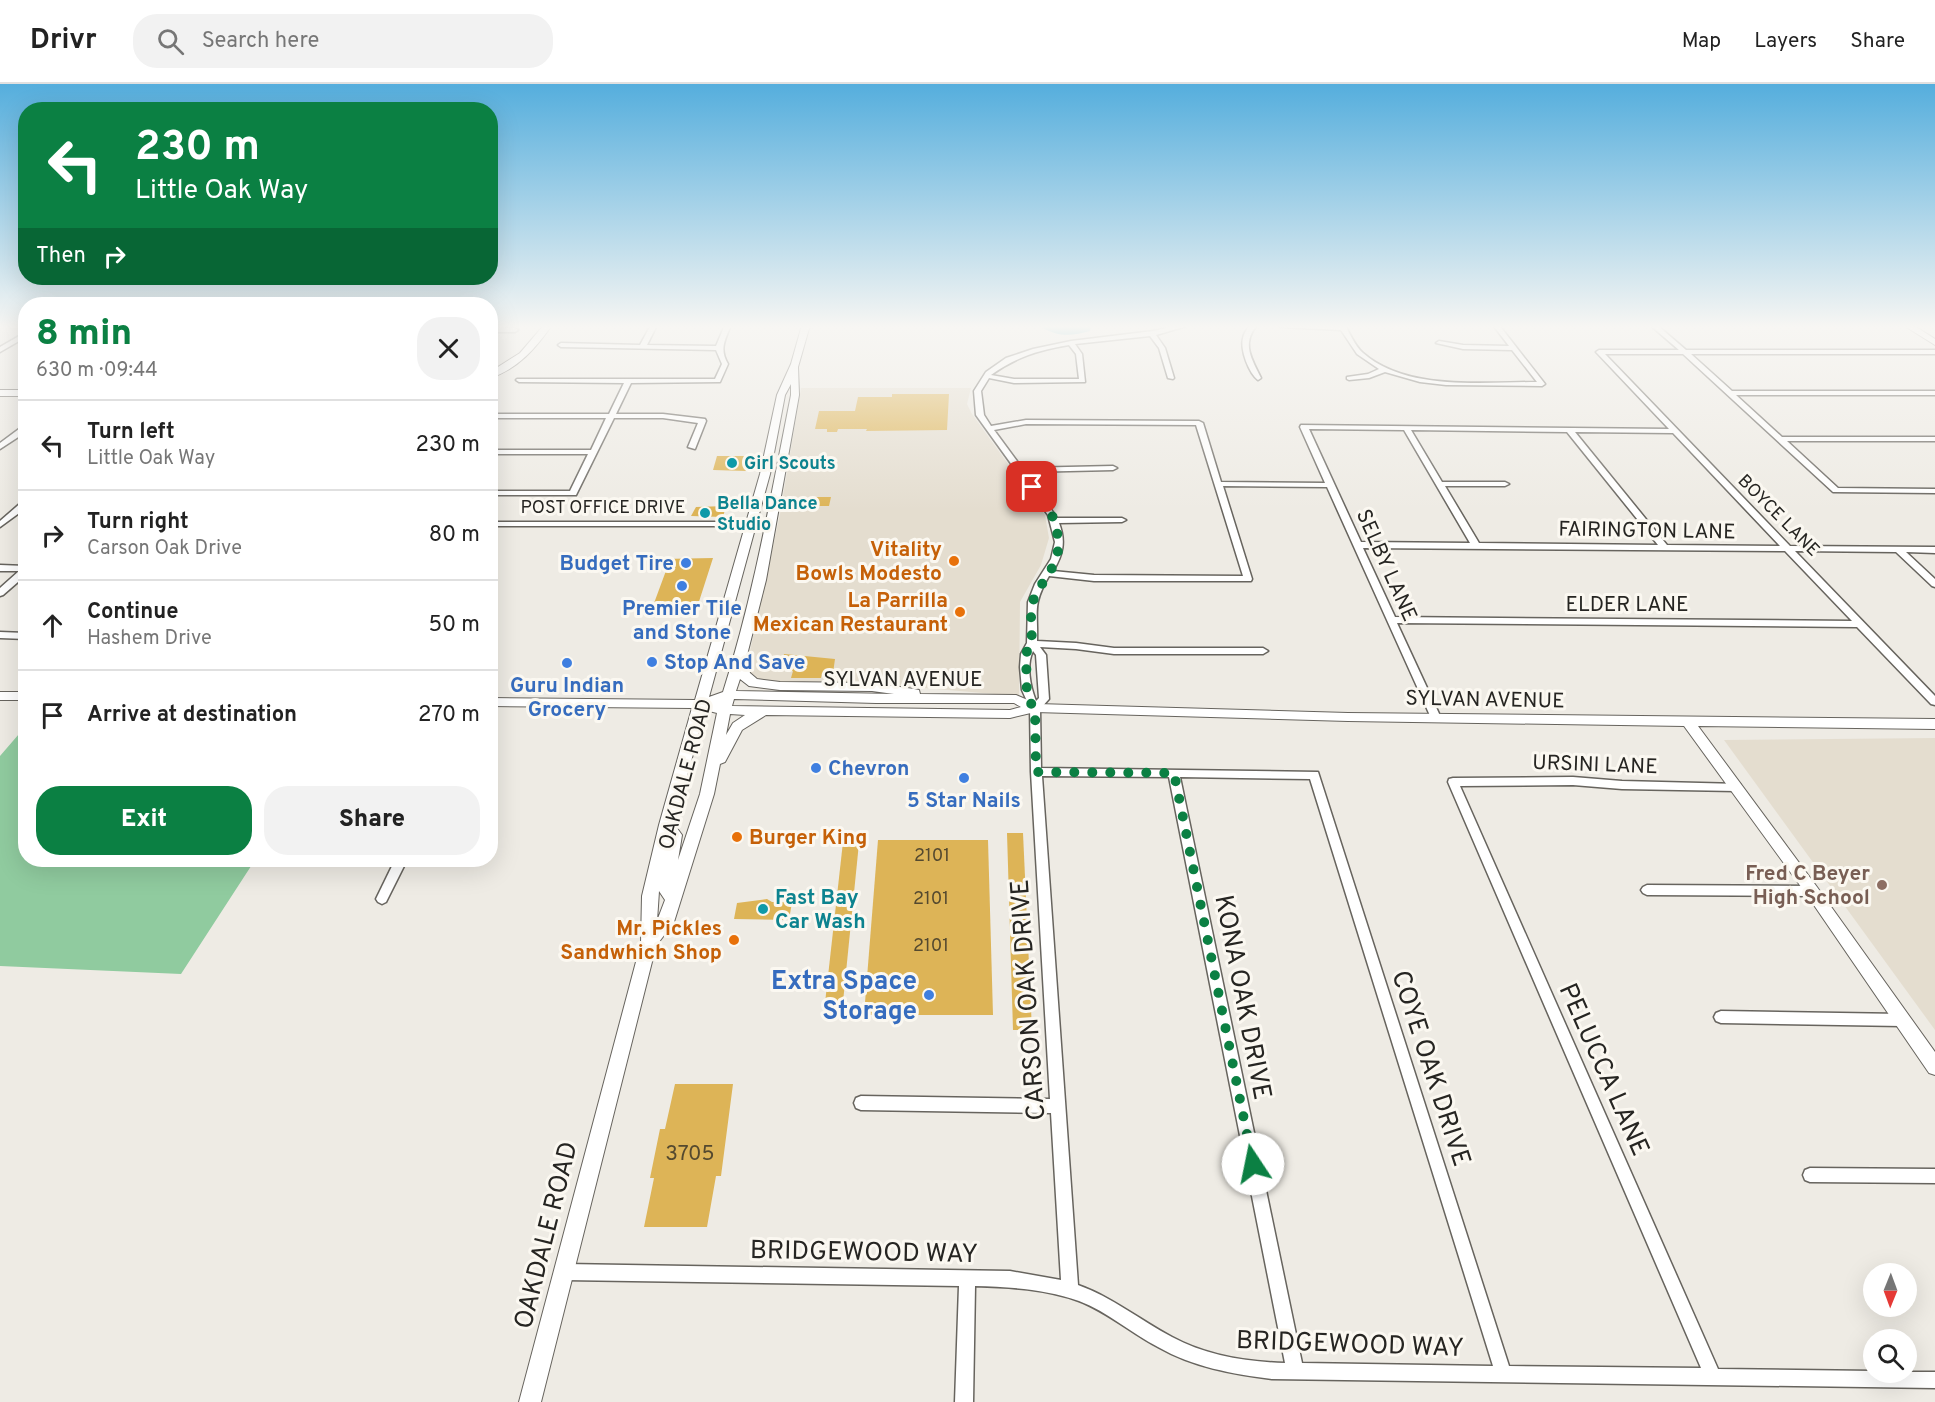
<!DOCTYPE html>
<html lang="en">
<head>
<meta charset="utf-8">
<style>
  body { margin:0; font-family:Overpass,sans-serif; background:#f2f2f2; color:#222; height:100vh; display:flex; flex-direction:column; font-size:22px; white-space:nowrap }
  * { box-sizing:border-box; margin:0 }
  p { font-size:20px; color:#767676 }
  .icon { flex:none; width:33px; height:33px; fill:none; stroke:currentColor; stroke-width:2; stroke-linecap:round; stroke-linejoin:round }
  .map { position:relative; flex:1; overflow:hidden }
  .details { position:absolute; left:18px; top:213px; width:480px; height:570px; display:flex; flex-direction:column; background:#fff; border-radius:24px; box-shadow:0 6px 24px #0002 }
  .details>* { flex:none }
  .guide { position:absolute; left:18px; top:18px; width:480px; height:183px; border-radius:24px; box-shadow:0 6px 24px #0002; background:#0b8043; color:#fff; overflow:hidden }
  .needle { width:39px; rotate:181deg }
  .tools { position:absolute; left:1863px; top:1179px; display:grid; gap:12px }
  .tools a { display:grid; place-items:center; width:54px; height:54px; border-radius:50%; background:#fff; box-shadow:0 6px 24px #0002; font-size:30px }
  .pin { position:absolute; display:grid; place-items:center; width:51px; height:51px; color:#fff; margin:-26px; border-radius:12px; box-shadow:0 3px 9px #0006 }
  .me { position:absolute; width:66px; margin:-33px; rotate:349deg; stroke-linejoin:round; filter:drop-shadow(0 0 4px #0008) }
  .turn { display:flex; align-items:center; gap:21px; height:126px; padding:0 18px; font-size:27px }
  .turn .icon { width:78px; height:78px; stroke-width:2.5 }
  .turn b { display:block; font-size:42px; line-height:51px }
  .then { display:flex; align-items:center; height:57px; padding:0 18px; background:#0003; gap:12px; font-size:22px }
  .round { display:grid; place-items:center; flex:none; width:63px; height:63px; border-radius:24px; background:#f2f2f2 }
  .head { display:flex; align-items:center; justify-content:space-between; height:102px; padding:0 18px }
  h1 { font-size:36px; font-weight:800; line-height:45px; color:#0b8043 }
  .action { display:flex; gap:12px; margin-top:auto; padding:12px 18px }
  .action a { flex:1; height:69px; border-radius:24px; background:#0b8043; color:#fff; font-size:24px; font-weight:800; line-height:69px; text-align:center }
  .action a+a { background:#f2f2f2; color:#222 }
  ul { padding:0; list-style:none }
  li { display:flex; align-items:center; gap:18px; height:90px; padding:0 18px; border-top:2px solid #e0e0e0 }
  li div { flex:1 }
  li b { display:block; font-size:22px }
  li em { font-style:normal }
  header { display:flex; align-items:center; gap:36px; box-sizing:border-box; height:84px; padding:0 30px; background:#fff; border-bottom:2px solid #e0e0e0 }
  header strong { font-size:28px }
  nav { display:flex; gap:33px; margin-inline-start:auto; font-size:21px }
  .search { width:420px; height:54px; background:#f2f2f2; display:flex; align-items:center; gap:15px; box-sizing:border-box; padding:0 21px; border-radius:24px; color:#767676; font-size:22px }
  .map>svg:first-child { display:block }
  .built { fill:#e4ddcf }
  .green { fill:#90cb9f }
  .water { fill:#18a6cc }
  .building { fill:#ddb457 }
  .lines { fill:none; stroke-linecap:round; stroke-linejoin:round }
  .street-casing { stroke:#67645e; stroke-width:3 }
  .secondary-casing { stroke:#67645e; stroke-width:2 }
  .street { fill:#fff; fill-rule:evenodd }
  .secondary { fill:#fff; fill-rule:evenodd }
  .route { stroke:#0b8043; stroke-width:10; stroke-dasharray:0 18 }
  .culture-dot { fill:#0f9aa8; stroke:#fbf8f1; stroke-width:2 }
  .food-dot { fill:#e8710a; stroke:#fbf8f1; stroke-width:2 }
  .shop-dot { fill:#3f7fe0; stroke:#fbf8f1; stroke-width:2 }
  .education-dot { fill:#8d6e63; stroke:#fbf8f1; stroke-width:2 }
  .labels { text-anchor:middle; stroke-width:6; stroke-linejoin:round; paint-order:stroke }
  .far-culture-label { font-size:18px; font-weight:bold; fill:#0d838f; stroke:#fbf8f1; text-anchor:start }
  .far-street-label { font-size:18px; fill:#262522; stroke:#fbf8f1 }
  .number-label { font-size:18px; fill:#54492f }
  .street-label { font-size:21px; fill:#262522; stroke:#fbf8f1 }
  .food-label { font-size:21px; font-weight:bold; fill:#c56008; stroke:#fbf8f1; text-anchor:end }
  .shop-label { font-size:21px; font-weight:bold; fill:#366cbe; stroke:#fbf8f1 }
  .education-label { font-size:21px; font-weight:bold; fill:#785e54; stroke:#fbf8f1; text-anchor:end }
  .culture-label { font-size:21px; font-weight:bold; fill:#0d838f; stroke:#fbf8f1; text-anchor:start }
  .near-number-label { font-size:21px; fill:#54492f }
  .near-shop-label { font-size:26px; font-weight:bold; fill:#366cbe; stroke:#fbf8f1; text-anchor:end }
  .near-street-label { font-size:26px; fill:#262522; stroke:#fbf8f1 }
</style>
</head>
<body>
<header>
<strong>Drivr</strong>
<div class="search"><svg class="icon" aria-label="search" viewBox="0 0 24 24"><circle cx="10" cy="10" r="6"/><path d="M15 15l6 6"/></svg>Search here</div>
<nav><a>Map</a><a>Layers</a><a>Share</a></nav>
</header>
<div class="map">
<svg width="1935" height="1318" viewBox="0 0 1935 1318">
  <rect width="100%" height="100%" fill="#eeebe4"/>
  <!-- built -->
  <g class="built">
    <path d="M801,304H971L967,320L972,330L1045,431L1049,454L1041,481L1020,518L1019,612L913,603L743,599L780,430Z"/>
    <path d="M1935,654V946L1724,656Z"/>
  </g>
  <!-- green -->
  <path class="green" d="M25,643L26,776H255L181,890L0,882V672Z"/>
  <!-- water -->
  <path class="water" d="M1042,241H1091L1090,247C1072,252 1059,253 1043,244Z"/>
  <!-- building -->
  <g class="building">
    <path d="M892,310H949L947,346L866,347L867,345H838L837,348H827V345H815L819,327H855L858,313H892Z"/>
    <path d="M717,372H751L746,387L713,386Z"/>
    <path d="M810,413H831L829,422H808Z"/>
    <path d="M726,422L723,433L691,432L696,423Z"/>
    <path d="M713,474L695,530H650L667,484H659L662,475Z"/>
    <path d="M784,570L835,575L833,589H822L821,594H791L793,587H789L790,580H782Z"/>
    <path d="M844,749H860L842,928H824Z"/>
    <path d="M1007,749H1023L1032,946H1013Z"/>
    <path d="M878,756H988L993,931H864Z"/>
    <path d="M767,815L772,818H792L789,836L734,835L737,819Z"/>
    <path d="M675,1000H733L721,1092H716L707,1143H644L654,1094H650L660,1045H665Z"/>
  </g>
  <g class="lines">
    <defs>
      <g id="street">
        <path d="M651,241H657L647,261L716,262L725,241H731C725,256 719,265 728,280L720,298L631,299L616,330H663L705,335L706,337L695,365L688,363L698,339L663,334H614L576,411H490V407H570L588,370H490V366H591L606,334H490V330H609L624,299L519,298L516,296L517,295H715L722,280L716,266L561,263L558,261L561,259L640,261Z"/>
        <path d="M1180,241H1190L1156,251L1165,264L1174,294L1173,295L1168,294L1159,264L1150,252L1075,260L1082,270L1085,298L1014,299L989,294L981,307L984,331L991,342L1026,336L1199,337L1203,339L1221,398L1325,399L1300,343L1301,341L1669,345L1596,268L1599,266H1679L1650,241H1657L1686,266H1935V270H1691L1732,307H1935V311H1736L1782,353H1935V357H1787L1838,404L1935,405V409L1833,408L1683,270H1605L1790,462L1935,463V469L1906,468L1935,495V503L1932,502L1896,468L1795,467L1935,612V621L1931,620L1857,543L1397,539L1441,634L1436,637L1432,636L1327,403L1223,402L1252,495L1251,497H1094L1049,492C1032,521 1038,527 1037,557L1076,559L1114,564H1263L1268,567L1263,570H1114L1076,565L1040,563L1046,571L1049,615L1040,625L1041,684L1318,688L1509,1282L1701,1284L1448,698L1449,695L1453,694L1573,693L1622,697L1740,700L1741,703L1740,706L1736,707L1622,705L1573,701L1460,702L1718,1285L1874,1287V1288H1935V1304L1272,1295C1232,1290 1193,1283 1158,1263C1131,1249 1108,1228 1079,1217C1045,1205 1010,1203 975,1202L973,1318H955L959,1202L565,1196L559,1194L557,1188L559,1182L565,1180L1010,1187L1061,1196L1051,1029L861,1026L856,1024L854,1019L856,1014L861,1012L1050,1015L1031,688L1030,624L1022,606L1020,583L1021,570L1027,559L1028,518L1035,500L1051,475L1055,458L1048,431L976,331L974,307L986,288L1006,274L1033,265L1071,257L1153,247ZM1069,261L1076,270L1079,295H1014L991,291C1016,273 1039,266 1069,261ZM1026,340L1196,341L1243,492L1094,491L1053,487C1063,471 1066,457 1059,439L1122,438L1126,436L1122,434H1057L1025,388L1113,386L1117,384L1113,382L1022,384L994,346ZM1309,345L1404,346L1470,459L1361,458ZM1411,346L1567,348L1658,461L1479,459L1445,402H1505L1509,400L1505,398H1442ZM1575,348L1673,349L1780,462L1667,461ZM1363,464L1785,467L1852,537L1395,533ZM1033,567L1036,571L1039,614L1036,617C1030,602 1026,581 1033,567ZM1042,692L1169,693L1285,1279C1247,1278 1205,1271 1172,1253C1140,1236 1112,1213 1078,1201ZM1180,693L1310,695L1493,1282L1302,1279Z"/>
        <path d="M1250,241H1257C1241,260 1252,275 1261,294L1258,296C1249,289 1240,266 1243,254C1244,249 1247,245 1250,241Z"/>
        <path d="M1278,241H1345C1350,250 1355,262 1363,269C1406,307 1482,298 1537,298L1512,266L1463,265L1436,259L1439,257L1463,261L1509,262L1493,241H1499L1545,300L1542,302L1446,301L1420,298L1385,288L1369,294L1349,296L1347,295V293L1368,290L1379,285L1357,270L1341,246L1281,243Z"/>
        <path d="M490,244H515L518,246L515,248H490Z"/>
        <path d="M26,248V253L0,268V263Z"/>
        <path d="M23,342H26V348L0,365V359Z"/>
        <path d="M23,417H26V424L0,443V437Z"/>
        <path d="M490,438H751L755,440L751,442H490Z"/>
        <path d="M0,481L26,482V491L3,511L0,512V504L19,487H0Z"/>
        <path d="M0,548L26,549V555L0,554Z"/>
        <path d="M395,776H407L386,818L382,820L378,818L376,815Z"/>
        <path d="M1647,801L1812,802L1816,804L1818,807L1816,810L1812,812L1647,811L1643,809L1641,806L1643,803Z"/>
        <path d="M1721,927L1902,930L1907,932L1909,936L1907,940L1902,942L1721,939L1716,937L1714,933L1716,929Z"/>
        <path d="M1810,1084L1935,1085V1099L1810,1098L1805,1096L1803,1091L1805,1086Z"/>
      </g>
      <g id="secondary">
        <path d="M544,241H552C536,264 518,285 490,294V288L520,269Z"/>
        <path d="M802,241H810L798,283L799,311L766,496L746,575L750,589L757,595L780,598L872,599L914,605L919,606L920,610L1016,611L1037,620L1348,629L1935,635V645L1698,642L1817,803L1935,968V991L1929,989L1807,811L1684,642L1348,637L1035,628L1010,634L766,631L742,646L725,678L720,680L714,710L674,838L656,862L541,1318H519L641,859L642,812L659,741L692,624L490,622V614L695,616L760,390L777,311L791,280ZM791,300V311C771,411 754,511 723,608L709,613L770,390L785,311ZM740,595L749,602L780,606L872,607L894,610L736,607ZM734,615L876,619H1014L1021,623L1010,626L732,622ZM705,626L717,629L700,710L678,776L682,751L674,740ZM730,630L745,631L733,639L726,651ZM659,807L665,816L657,837Z"/>
        <path d="M1903,241H1913L1935,255V261Z"/>
        <rect x="0" y="306" width="26" height="6"/>
        <rect x="0" y="608" width="26" height="8"/>
      </g>
    </defs>
    <!-- street casing -->
    <use href="#street" class="street-casing"/>
    <!-- secondary casing -->
    <use href="#secondary" class="secondary-casing"/>
    <!-- street -->
    <use href="#street" class="street"/>
    <!-- secondary -->
    <use href="#secondary" class="secondary"/>
  </g>
  <!-- sky -->
  <linearGradient id="sky" x2="0" y2="1"><stop stop-color="#55aedd"/><stop offset="0.57" stop-color="#f7f6f3"/><stop offset="1" stop-color="#f7f6f3" stop-opacity="0"/></linearGradient>
  <rect width="1935" height="426" fill="url(#sky)"/>
  <g class="lines">
    <!-- route -->
    <path class="route" d="M1032,403L1052,431L1059,456L1058,467L1052,484L1034,513L1031,532L1032,560L1026,569L1027,615L1035,624L1036,688L1174,689L1253,1080"/>
  </g>
  <!-- markers -->
  <g class="culture-dot">
    <circle cx="732" cy="379" r="6"/>
    <circle cx="705" cy="429" r="6"/>
    <circle cx="763" cy="825" r="6"/>
  </g>
  <g class="food-dot">
    <circle cx="954" cy="477" r="6"/>
    <circle cx="960" cy="528" r="6"/>
    <circle cx="737" cy="753" r="6"/>
    <circle cx="734" cy="856" r="6"/>
  </g>
  <g class="shop-dot">
    <circle cx="686" cy="479" r="6"/>
    <circle cx="682" cy="502" r="6"/>
    <circle cx="652" cy="578" r="6"/>
    <circle cx="567" cy="579" r="6"/>
    <circle cx="816" cy="684" r="6"/>
    <circle cx="964" cy="694" r="6"/>
    <circle cx="929" cy="911" r="6"/>
  </g>
  <circle class="education-dot" cx="1882" cy="801" r="6"/>
  <g class="labels">
    <!-- far-culture labels -->
    <g class="far-culture-label">
      <text x="744" y="385">Girl Scouts</text>
      <text x="717" y="425">Bella Dance<tspan x="717" dy="21">Studio</tspan></text>
    </g>
    <!-- far-street labels -->
    <g class="far-street-label">
      <text x="603" y="429">POST OFFICE DRIVE</text>
      <text transform="translate(1779 431) rotate(45)" y="6">BOYCE LANE</text>
    </g>
    <!-- number labels -->
    <g class="number-label">
      <text x="932" y="777">2101</text>
      <text x="931" y="820">2101</text>
      <text x="931" y="867">2101</text>
    </g>
    <!-- street labels -->
    <g class="street-label">
      <text transform="translate(1647 446) rotate(1)" y="7">FAIRINGTON LANE</text>
      <text transform="translate(1387 481) rotate(66)" y="7">SELBY LANE</text>
      <text x="1627" y="527">ELDER LANE</text>
      <text x="903" y="602">SYLVAN AVENUE</text>
      <text transform="translate(1485 615) rotate(1)" y="7">SYLVAN AVENUE</text>
      <text transform="translate(1595 680) rotate(2)" y="7">URSINI LANE</text>
      <text transform="translate(685 690) rotate(-75)" y="7">OAKDALE ROAD</text>
    </g>
    <!-- food labels -->
    <g class="food-label">
      <text x="942" y="472">Vitality<tspan x="942" dy="24">Bowls Modesto</tspan></text>
      <text x="948" y="523">La Parrilla<tspan x="948" dy="24">Mexican Restaurant</tspan></text>
      <text x="749" y="760" text-anchor="start">Burger King</text>
      <text x="722" y="851">Mr. Pickles<tspan x="722" dy="24">Sandwhich Shop</tspan></text>
    </g>
    <!-- shop labels -->
    <g class="shop-label">
      <text x="674" y="486" text-anchor="end">Budget Tire</text>
      <text x="682" y="531">Premier Tile<tspan x="682" dy="24">and Stone</tspan></text>
      <text x="664" y="585" text-anchor="start">Stop And Save</text>
      <text x="567" y="608">Guru Indian<tspan x="567" dy="24">Grocery</tspan></text>
      <text x="828" y="691" text-anchor="start">Chevron</text>
      <text x="964" y="723">5 Star Nails</text>
    </g>
    <!-- education labels -->
    <g class="education-label">
      <text x="1870" y="796">Fred C Beyer<tspan x="1870" dy="24">High School</tspan></text>
    </g>
    <!-- culture labels -->
    <g class="culture-label">
      <text x="775" y="820">Fast Bay<tspan x="775" dy="24">Car Wash</tspan></text>
    </g>
    <!-- near-number labels -->
    <g class="near-number-label">
      <text x="690" y="1076">3705</text>
    </g>
    <!-- near-shop labels -->
    <g class="near-shop-label">
      <text x="917" y="905">Extra Space<tspan x="917" dy="30">Storage</tspan></text>
    </g>
    <!-- near-street labels -->
    <g class="near-street-label">
      <text transform="translate(1244 913) rotate(79)" y="9">KONA OAK DRIVE</text>
      <text transform="translate(1027 916) rotate(-94)" y="9">CARSON OAK DRIVE</text>
      <text transform="translate(1432 984) rotate(72)" y="9">COYE OAK DRIVE</text>
      <text transform="translate(1605 985) rotate(66)" y="9">PELUCCA LANE</text>
      <text transform="translate(545 1151) rotate(-76)" y="9">OAKDALE ROAD</text>
      <text transform="translate(864 1167) rotate(1)" y="9">BRIDGEWOOD WAY</text>
      <text transform="translate(1350 1259) rotate(2)" y="9">BRIDGEWOOD WAY</text>
    </g>
  </g>
</svg>
<div class="tools">
<a><svg class="needle" viewBox="-14 -14 28 28"><path d="M0-13l5 13h-10z" fill="#e53935"/><path d="M0 13l5-13h-10z" fill="#767676"/></svg></a>
<a><svg class="icon" aria-label="search" viewBox="0 0 24 24"><circle cx="10" cy="10" r="6"/><path d="M15 15l6 6"/></svg></a>
</div>
<div class="pin" style="left:1032px;top:403px;background:#d93025"><svg class="icon" aria-label="arrive" viewBox="0 0 24 24"><path d="M6 21V4h12l-3 4 3 4H6"/></svg></div>
<svg class="me" style="left:1253px;top:1080px" viewBox="-20 -20 40 40"><circle r="19" fill="#fff"/><path d="M0-13L10 11 0 6-10 11z" fill="#0b8043"/></svg>
<div class="guide">
<div class="turn"><svg class="icon" aria-label="left" viewBox="0 0 24 24"><path d="M17 20v-9H6M10 6l-5 5 5 5"/></svg><div><b>230 m</b>Little Oak Way</div></div>
<div class="then">Then<svg class="icon" aria-label="right" viewBox="0 0 24 24"><path d="M7 20v-9h11M14 6l5 5-5 5"/></svg></div>
</div>
<section class="details">
<div class="head"><div><h1>8 min</h1><p>630 m · 09:44</p></div><a class="round"><svg class="icon" aria-label="close" viewBox="0 0 24 24"><path d="M6 6l12 12M18 6L6 18"/></svg></a></div>
<ul>
<li><svg class="icon" aria-label="left" viewBox="0 0 24 24"><path d="M17 20v-9H6M10 6l-5 5 5 5"/></svg><div><b>Turn left</b><p>Little Oak Way</p></div><em>230 m</em></li>
<li><svg class="icon" aria-label="right" viewBox="0 0 24 24"><path d="M7 20v-9h11M14 6l5 5-5 5"/></svg><div><b>Turn right</b><p>Carson Oak Drive</p></div><em>80 m</em></li>
<li><svg class="icon" aria-label="ahead" viewBox="0 0 24 24"><path d="M12 20V5M6 11l6-6 6 6"/></svg><div><b>Continue</b><p>Hashem Drive</p></div><em>50 m</em></li>
<li><svg class="icon" aria-label="arrive" viewBox="0 0 24 24"><path d="M6 21V4h12l-3 4 3 4H6"/></svg><div><b>Arrive at destination</b></div><em>270 m</em></li>
</ul>
<div class="action"><a>Exit</a><a>Share</a></div>
</section>
</div>
</body>
</html>
